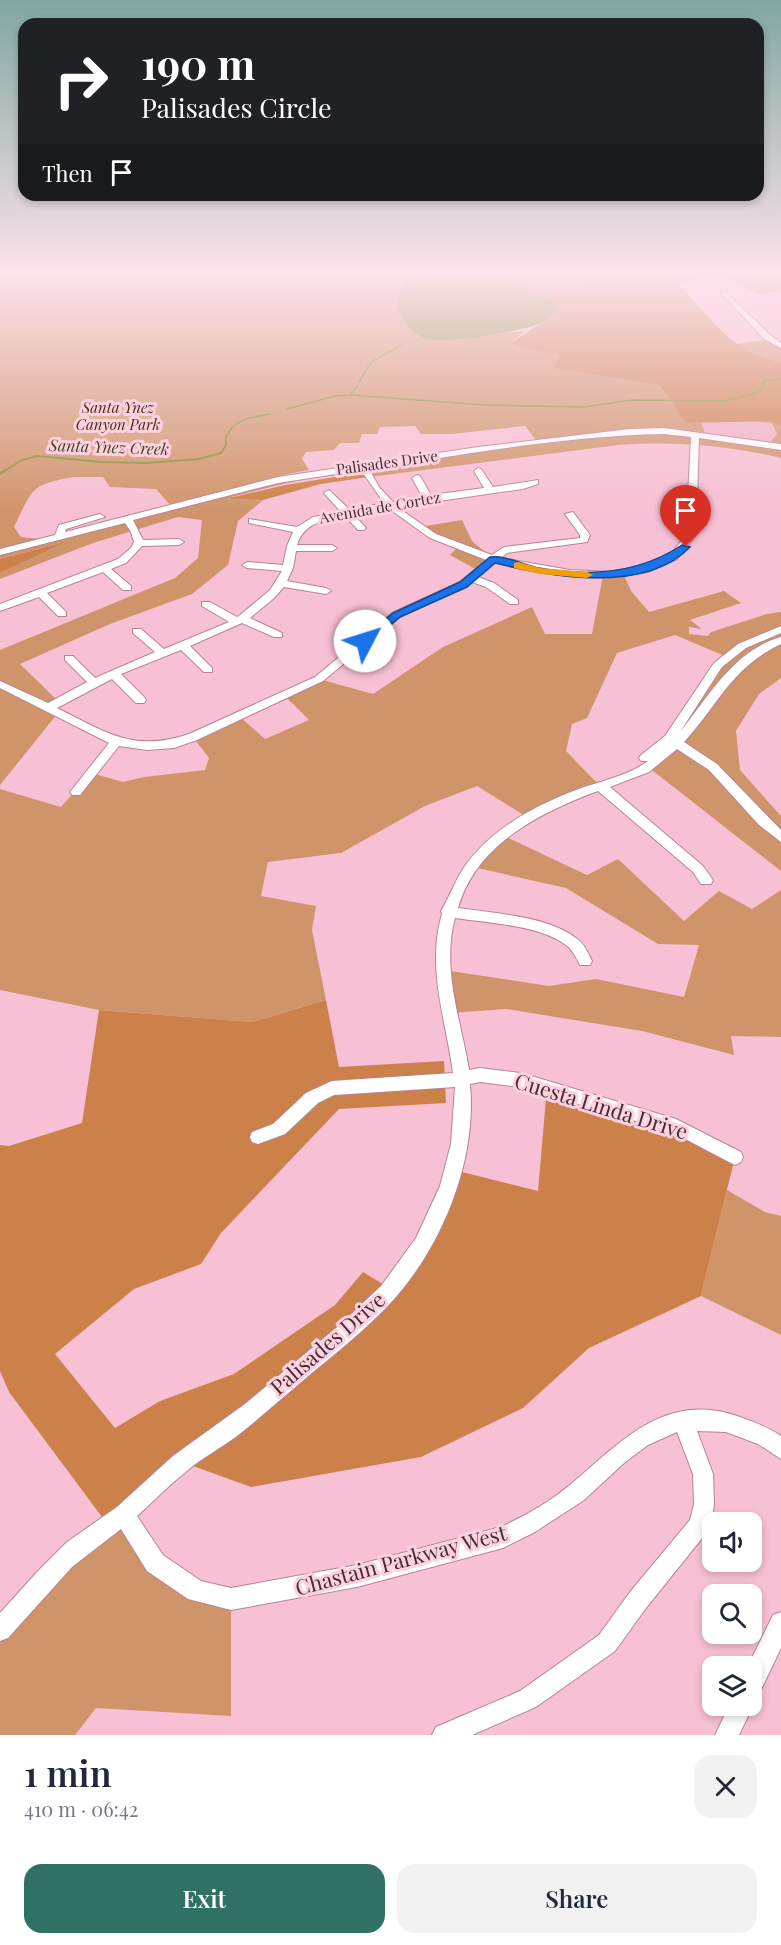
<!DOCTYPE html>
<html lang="en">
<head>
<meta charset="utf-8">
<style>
  body { margin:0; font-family:"Playfair Display",serif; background:#f2f2f3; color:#1f2937; height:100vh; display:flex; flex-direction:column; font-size:22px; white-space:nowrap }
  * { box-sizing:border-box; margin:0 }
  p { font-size:20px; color:#747a83 }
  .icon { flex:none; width:33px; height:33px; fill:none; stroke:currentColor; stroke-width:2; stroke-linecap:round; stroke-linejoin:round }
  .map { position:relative; height:1735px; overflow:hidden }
  .drawer { display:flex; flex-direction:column; background:#fff; flex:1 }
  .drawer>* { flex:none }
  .hud { position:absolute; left:18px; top:18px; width:746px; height:183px; border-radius:18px; box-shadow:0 3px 9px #0003; background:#202124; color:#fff; overflow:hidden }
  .fabs { position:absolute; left:702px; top:1512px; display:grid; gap:12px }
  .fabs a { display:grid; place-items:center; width:60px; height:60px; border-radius:12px; background:#fff; box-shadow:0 3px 9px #0003; font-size:30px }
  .pin { position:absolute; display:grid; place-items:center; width:51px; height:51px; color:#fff; margin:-62px -26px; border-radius:50% 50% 50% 0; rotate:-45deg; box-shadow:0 0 6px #0007 }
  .pin .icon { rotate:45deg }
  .me { position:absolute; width:66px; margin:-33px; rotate:50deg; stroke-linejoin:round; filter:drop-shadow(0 0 4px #0008) }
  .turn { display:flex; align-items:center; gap:21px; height:126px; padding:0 24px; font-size:27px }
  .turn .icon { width:78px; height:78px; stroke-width:2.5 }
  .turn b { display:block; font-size:42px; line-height:51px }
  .then { display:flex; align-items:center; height:57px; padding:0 24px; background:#0003; gap:12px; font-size:22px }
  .round { display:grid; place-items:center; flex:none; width:63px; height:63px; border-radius:18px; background:#f2f2f3 }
  .headline { display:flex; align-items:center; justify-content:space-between; height:102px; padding:0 24px }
  h1 { font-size:36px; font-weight:600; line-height:45px }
  .cta { display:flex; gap:12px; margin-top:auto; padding:12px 24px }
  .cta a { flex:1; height:69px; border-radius:18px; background:#2f7162; color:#fff; font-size:24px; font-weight:600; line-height:69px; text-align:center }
  .cta a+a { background:#f2f2f3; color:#1f2937 }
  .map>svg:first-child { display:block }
  .built { fill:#efb1c7 }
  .green { fill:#d0946a; fill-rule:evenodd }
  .forest { fill:#cd814a }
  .water { fill:#879235 }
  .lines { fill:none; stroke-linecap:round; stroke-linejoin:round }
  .stream-far1 { stroke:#879235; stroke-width:1.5 }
  .stream { stroke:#879235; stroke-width:2 }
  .minor-casing { stroke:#b78496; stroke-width:2 }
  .minor { fill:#fff; fill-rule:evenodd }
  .route { fill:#1a73e8; stroke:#114b97; stroke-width:1.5 }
  .slow { fill:#f59e0b }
  .labels { text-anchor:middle; stroke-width:6; stroke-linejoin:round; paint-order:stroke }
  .far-park-label { font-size:15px; font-style:italic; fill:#4c2c14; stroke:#fed1e1 }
  .far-street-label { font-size:15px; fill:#432d35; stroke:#fed1e1 }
  .far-water-label { font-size:16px; font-style:italic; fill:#3f441d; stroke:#fed1e1 }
  .near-street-label { font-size:21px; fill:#432d35; stroke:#fed1e1 }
</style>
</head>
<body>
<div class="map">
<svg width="781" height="1735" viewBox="0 0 781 1735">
  <rect width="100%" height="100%" fill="#f8c0d4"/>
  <!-- built -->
  <path class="built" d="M736,421H771L777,434L768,445L706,435L701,423Z"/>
  <!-- green -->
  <g class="green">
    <path d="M0,271H660C630,277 600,283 570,289C562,291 551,295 543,294C496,286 442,251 399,288L396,308L415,333L435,340L526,331L512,341L559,355L554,368L765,340L781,346V458C726,445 673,441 618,445L369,477C335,468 268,488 232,497L263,500L238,521L228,565L192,594L110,624L20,664L59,702L50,708L58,713L0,785V650L175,578L198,558L202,520L178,517L93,543L0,579V573L61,543L0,559ZM689,416L772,423L777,434L768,445L706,435L701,423H690ZM415,426L421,434H452L525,426L539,444L350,468L286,479L283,475L309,470L302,459L306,452L334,450L340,443H359L362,434H377L380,427ZM74,477H103L110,487L156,489L172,507L48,540L21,537L14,527C33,488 30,485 74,477Z"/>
    <path d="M462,520L472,541L493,559L479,571L450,555L458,547L419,527Z"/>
    <path d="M623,573L631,591L649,612L724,591L741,603L690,620L702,629L689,627V634L708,636L711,632L767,614L781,612V678L759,694L736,731L740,770L781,816V871L648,767L727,657L675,635L617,653L587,718L572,724L566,751L600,786L527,817L477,786L425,806L341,853L268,862L261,896L316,906L312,930L326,1000L252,1022L99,1010L0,990V789L61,807L91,773L123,782L144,777L205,770L209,758L193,737L239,716L265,739L309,720L284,695L319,679L373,694L443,647L532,607L545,634H592L603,575Z"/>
    <path d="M502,835L587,875L618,859L684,921L719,891L752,909L781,890V1037L731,1036L734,1055L642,1031L506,1009L451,1013L444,970L549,986L596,979L684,997L699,945L658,944L566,888L473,867Z"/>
    <path d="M727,1190L765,1212L781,1216V1335L701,1296Z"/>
    <path d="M124,1514L155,1563L231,1599V1716L96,1708L75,1735H0V1630Z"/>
  </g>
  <!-- forest -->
  <g class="forest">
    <path d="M660,271H781V291L758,294L726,277L699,278L678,285C699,304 715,328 738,345C750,354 767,358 781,364V425L771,421L686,423L660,385L554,368L559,355L514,345L512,342L551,317L553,300L544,294Z"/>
    <path d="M366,472L369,477L321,484L263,500L229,498L285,485Z"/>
    <path d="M65,542L0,573V559Z"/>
    <path d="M326,1000L339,1067L444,1061L446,1103L339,1109L221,1233L201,1264L134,1289L55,1354L115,1428L160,1401L234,1374L335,1305L363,1272L391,1289L454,1170L538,1191L547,1087L676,1126L735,1157L701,1296L589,1348L523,1408L421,1457L251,1487L182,1462L108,1525L9,1392L0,1371V1145L9,1146L82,1123L99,1010L252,1022Z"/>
  </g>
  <!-- water -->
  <path class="water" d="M449,272C479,274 527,284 553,300L557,311C550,318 543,324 534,326C513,332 443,345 424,338C411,334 403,319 396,308C399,272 417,273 449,272Z"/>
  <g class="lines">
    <!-- stream-far1 -->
    <g class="stream-far1">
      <path d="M359,382L371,362L402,345"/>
      <path d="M351,394L357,386"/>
      <path d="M287,409L335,396L351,395L485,405L584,407L632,400L724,401L754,394L761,390L764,381L781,379"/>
      <path d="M226,438C232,419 253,417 270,414"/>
    </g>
    <!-- stream -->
    <path class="stream" d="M0,474L22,460L37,456L102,462L145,463L199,459L221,453L226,445V436"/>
    <defs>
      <g id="minor">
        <path d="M722,292H726L770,335L781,343V348L764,339L722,294Z"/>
        <path d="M664,428L781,444V450L699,438L696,535L677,559L648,572L609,578L570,576L496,562L478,577L494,583L518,600V604H510L486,587L472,582L400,617L323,681L197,740L174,748L147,750L119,746L80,795H72L70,792L109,743L0,688V681L48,703L87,682L65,660V656H73L95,678L155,652L133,633V629H141L164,649L229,622L202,606V602H210L237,617L240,615L270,590L282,571L247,568L242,565L247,562L283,565L287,546L293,532L249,523V519L297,527L313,517L341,512L324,493L329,490L350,510L384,503L361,470L278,483L133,520L143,540L179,539L184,542L179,545L142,546L126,563L111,569L131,586V590H123L103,572L47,593L66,612V616H58L39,597L0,611V604L118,559L131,548L134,542L131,532L125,523L0,555V549L55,535L59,525L100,514L105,517L66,529L65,532L278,477L478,447L630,429ZM664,434L691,437L686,535L670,555L643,567L609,572L570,570L501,558L507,553L587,542L590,535L573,512L565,514L580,535V538L504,547L492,555L436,534L397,507L523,489L538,484V480L493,487L481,469L478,468L474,471L484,488L431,495L420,476L417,475L412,478L422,496L393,502L379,487L369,469C466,454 565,436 664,434ZM388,508L430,538L486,560L460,582L392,613L315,677L189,734C134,753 105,732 57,708L112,679L136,703H144L146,700L144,697L121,674L181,650L204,672H212V668L190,646L242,623L274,637H282V633L250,618L273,599L284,587L326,594L331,591L326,588L287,581L293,568L296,551H332L337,548L332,545H297C304,522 325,520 345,516L358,530H364L366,528L354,515Z"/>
        <path d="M781,626V633L746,648L722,667L680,732C709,696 734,650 781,637V644C731,668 719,704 684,742L717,764L781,830V842L759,825L709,770L677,749L649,772L610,787L703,866L713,880L711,884H701L693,872L598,791C541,812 476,844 458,908C493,913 547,916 576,938C584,943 588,953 592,961L590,965H580C576,958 573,950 566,945C539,925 488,923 455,918C441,968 461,1020 469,1070L480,1068L521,1073L676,1119L741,1152L743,1157L741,1162L735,1165L729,1162L672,1132L521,1087L480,1082L470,1084C477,1159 444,1242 395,1298C369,1327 337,1352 307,1377C283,1397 261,1417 237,1436C221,1448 203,1457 188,1470C170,1484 154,1501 137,1516L163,1555L201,1581L231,1588L357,1565L501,1527C525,1516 551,1501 571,1484C622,1441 666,1390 740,1417C754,1422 768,1427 781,1436V1459L758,1444L726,1432L697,1431L713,1474L714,1504L711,1525L707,1532L646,1608L615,1651L536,1707L472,1735H432L436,1727L520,1691L599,1635L630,1592L690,1520L694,1504L693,1474L677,1432L648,1445L624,1463L584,1500L535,1532L503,1548L357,1587L231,1610L188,1599L147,1571L121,1529L72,1567L8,1638L0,1641V1613L38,1571L67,1542L117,1507L173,1456L245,1404L341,1324L381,1286L416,1238L440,1186L451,1144L455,1087L334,1095L318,1103L285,1134L258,1144L252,1142L250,1137L252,1132L273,1124L306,1093L332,1081L453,1073C446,1020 426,967 442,914L441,911C450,896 456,878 467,863C495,827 534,806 576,790C600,781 628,776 648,761H641L639,758L641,755L665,736L714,663L738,644Z"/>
        <path d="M781,1612V1648L760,1692L752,1695V1666H748L773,1615Z"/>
        <path d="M752,1703L753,1706L739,1735H715L729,1706H752Z"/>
      </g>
    </defs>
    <!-- minor casing -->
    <use href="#minor" class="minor-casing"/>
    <!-- minor -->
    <use href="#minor" class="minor"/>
  </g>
  <!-- sky -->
  <linearGradient id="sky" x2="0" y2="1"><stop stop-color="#81a6a0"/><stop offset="0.53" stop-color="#fce3ec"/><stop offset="1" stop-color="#fce3ec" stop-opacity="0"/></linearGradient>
  <rect width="781" height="514" fill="url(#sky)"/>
  <!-- route -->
  <path class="route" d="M682,545L690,547C645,594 551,577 495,563L467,587L400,617L369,643L365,644L360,641L393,613L460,582L490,557C505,555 524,565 539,568C589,577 640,573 682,545Z"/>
  <!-- slow -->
  <path class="slow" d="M518,562L540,568L587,572L593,575L587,578L540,574L514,568V563Z"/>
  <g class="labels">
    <!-- far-park labels -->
    <g class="far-park-label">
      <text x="118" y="413">Santa Ynez<tspan x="118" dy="17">Canyon Park</tspan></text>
    </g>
    <!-- far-street labels -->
    <g class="far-street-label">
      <text transform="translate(387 463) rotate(-8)" y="5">Palisades Drive</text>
      <text transform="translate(380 508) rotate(-10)" y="5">Avenida de Cortez</text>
    </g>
    <!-- far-water labels -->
    <g class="far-water-label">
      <text transform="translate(109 447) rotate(2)" y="6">Santa Ynez Creek</text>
    </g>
    <!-- near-street labels -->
    <g class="near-street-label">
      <text transform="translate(601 1107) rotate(17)" y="7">Cuesta Linda Drive</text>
      <text transform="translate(328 1344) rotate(-41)" y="7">Palisades Drive</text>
      <text transform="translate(401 1561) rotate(-15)" y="7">Chastain Parkway West</text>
    </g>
  </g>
</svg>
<div class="fabs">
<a><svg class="icon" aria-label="sound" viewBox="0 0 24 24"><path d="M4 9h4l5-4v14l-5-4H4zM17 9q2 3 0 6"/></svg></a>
<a><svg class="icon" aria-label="search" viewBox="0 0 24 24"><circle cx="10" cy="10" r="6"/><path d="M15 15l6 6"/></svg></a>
<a><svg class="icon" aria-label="layers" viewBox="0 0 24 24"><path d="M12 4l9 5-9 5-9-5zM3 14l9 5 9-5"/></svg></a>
</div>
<div class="pin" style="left:686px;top:547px;background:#d93025"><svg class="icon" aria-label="arrive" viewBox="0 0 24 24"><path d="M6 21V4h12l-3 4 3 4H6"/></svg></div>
<svg class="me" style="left:365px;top:641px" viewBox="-20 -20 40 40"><circle r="19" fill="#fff"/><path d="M0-13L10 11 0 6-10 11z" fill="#1a73e8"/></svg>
<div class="hud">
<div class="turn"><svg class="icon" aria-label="right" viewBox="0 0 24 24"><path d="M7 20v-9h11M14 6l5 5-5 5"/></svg><div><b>190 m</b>Palisades Circle</div></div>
<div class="then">Then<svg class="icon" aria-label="arrive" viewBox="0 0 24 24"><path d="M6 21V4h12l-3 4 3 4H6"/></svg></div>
</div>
</div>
<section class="drawer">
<div class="headline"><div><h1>1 min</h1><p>410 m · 06:42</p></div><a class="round"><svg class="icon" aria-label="close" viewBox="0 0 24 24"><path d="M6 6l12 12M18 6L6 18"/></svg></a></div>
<div class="cta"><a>Exit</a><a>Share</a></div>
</section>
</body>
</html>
